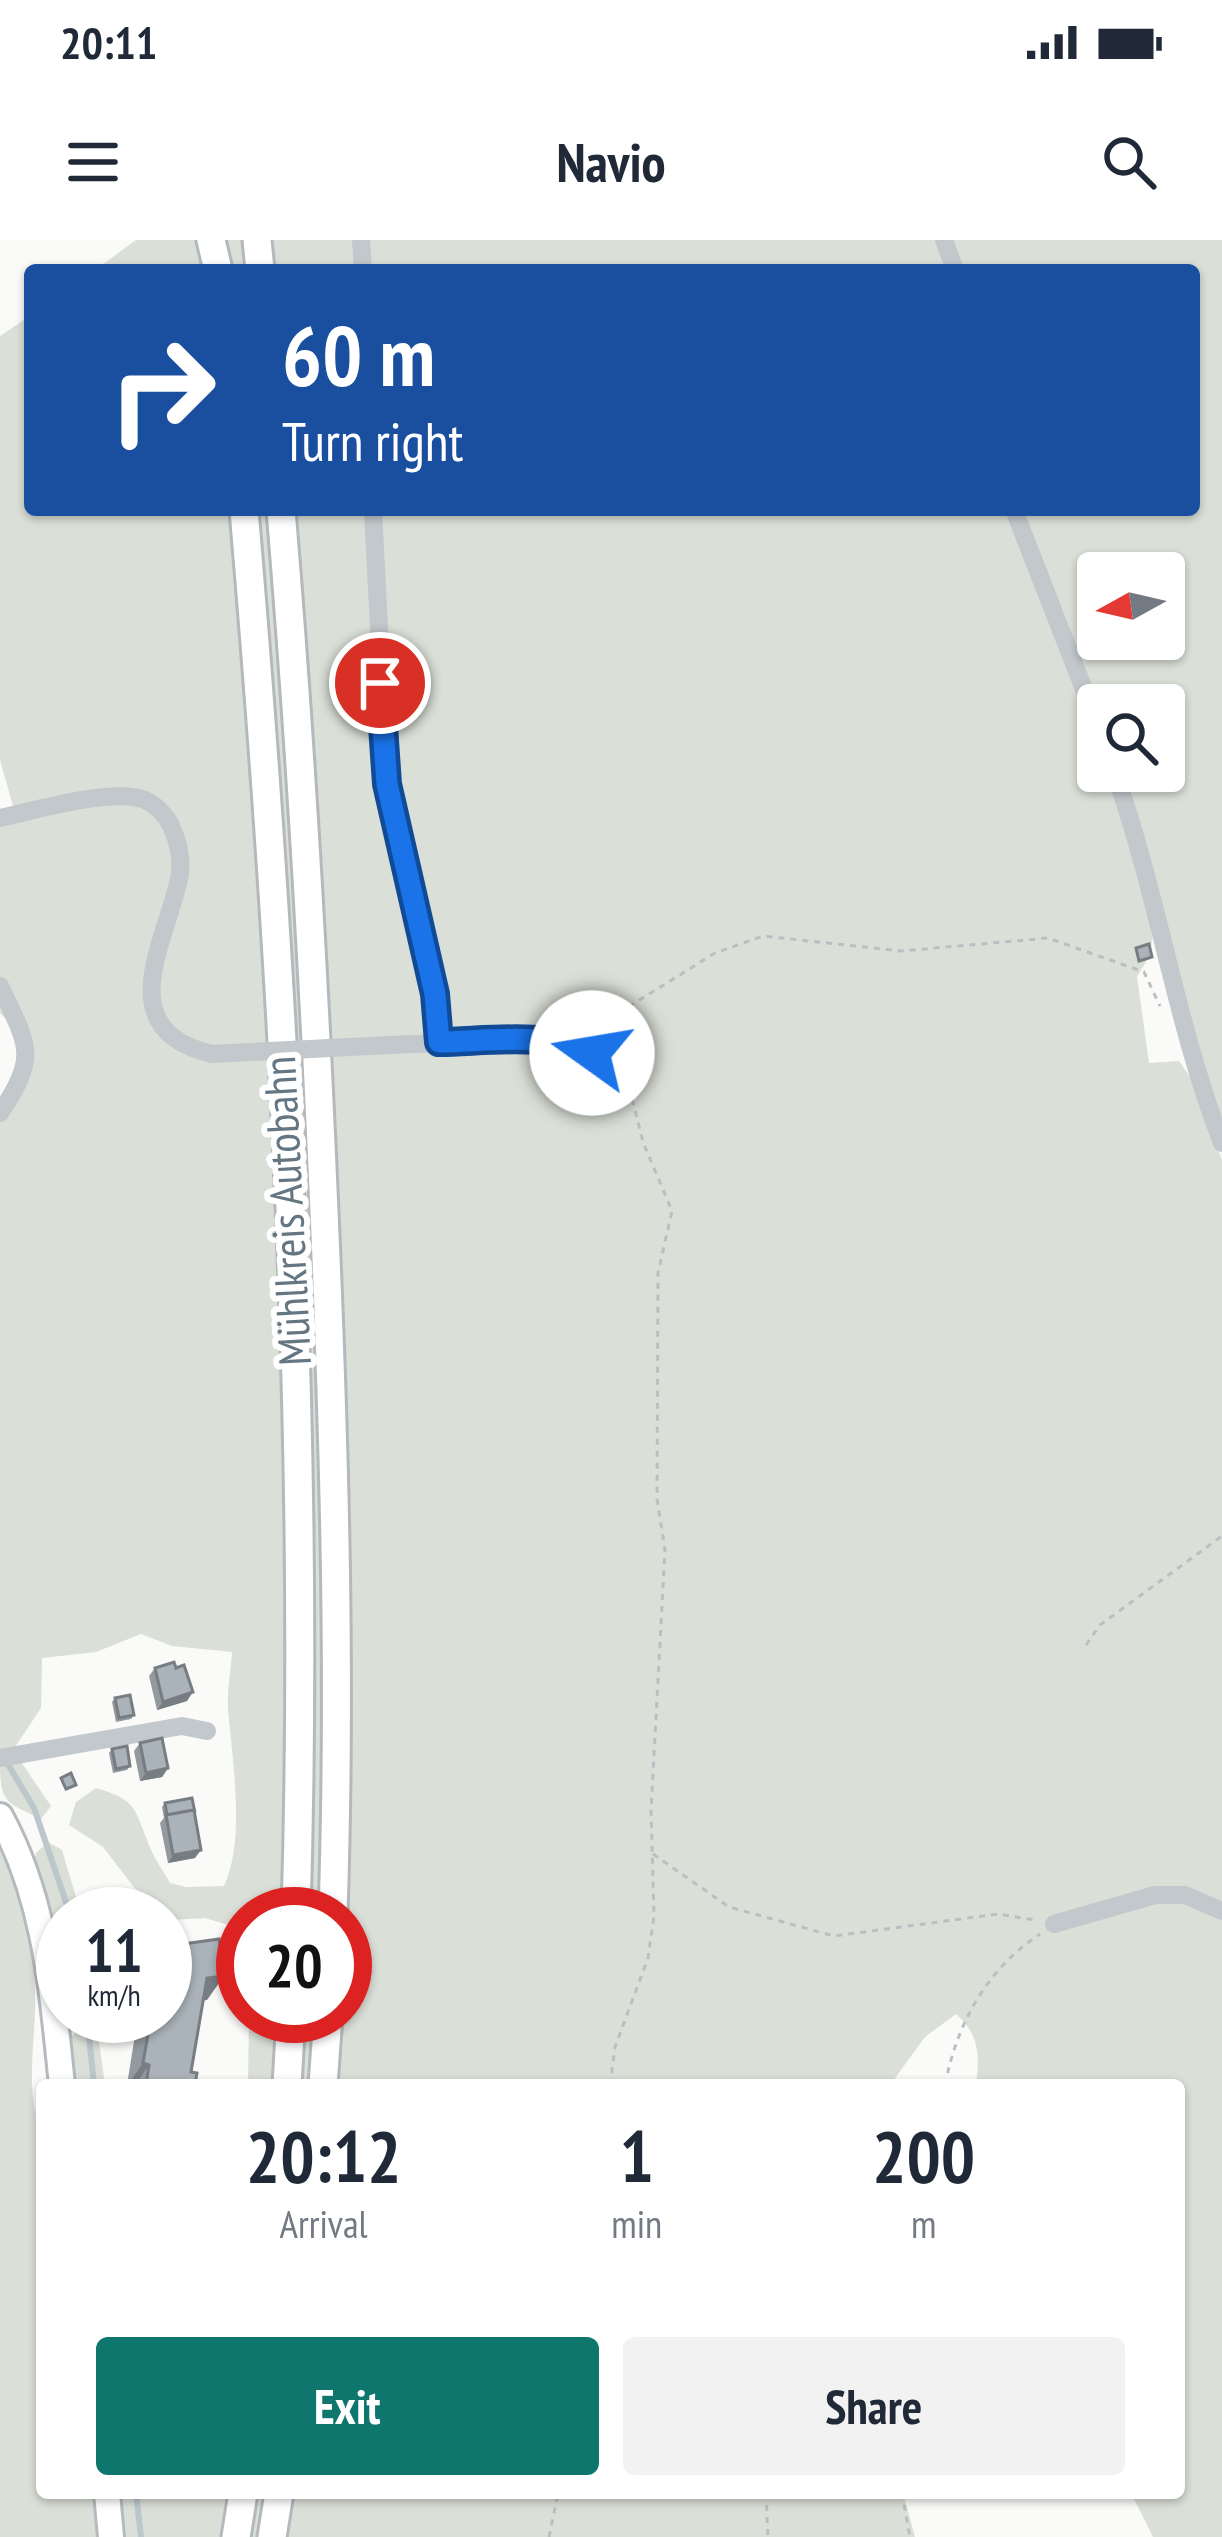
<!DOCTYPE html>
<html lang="en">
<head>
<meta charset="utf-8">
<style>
  body { margin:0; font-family:"PT Sans Narrow",sans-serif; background:#f2f2f3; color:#1f2937; height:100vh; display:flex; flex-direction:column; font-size:45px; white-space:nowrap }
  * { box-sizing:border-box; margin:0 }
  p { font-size:39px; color:#747a83 }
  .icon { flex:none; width:66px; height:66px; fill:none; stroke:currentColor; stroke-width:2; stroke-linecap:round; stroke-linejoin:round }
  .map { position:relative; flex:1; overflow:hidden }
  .side { position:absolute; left:36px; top:1839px; width:1149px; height:420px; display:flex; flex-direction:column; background:#fff; border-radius:12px; box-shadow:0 3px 9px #0004 }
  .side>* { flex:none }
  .hud { position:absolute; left:24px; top:24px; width:1176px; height:252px; border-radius:12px; box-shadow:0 3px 9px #0004; background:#1a4fa0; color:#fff; overflow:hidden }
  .needle { width:78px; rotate:262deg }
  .tools { position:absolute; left:1077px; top:312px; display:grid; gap:24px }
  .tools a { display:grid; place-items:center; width:108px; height:108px; border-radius:12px; background:#fff; box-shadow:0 3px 9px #0004; font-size:60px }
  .speed { position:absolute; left:36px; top:1647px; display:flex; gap:24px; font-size:60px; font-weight:700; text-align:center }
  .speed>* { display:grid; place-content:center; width:156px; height:156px; border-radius:50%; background:#fff; box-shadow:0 3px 9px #0004; line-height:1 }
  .speed small { font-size:30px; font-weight:400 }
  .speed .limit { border:18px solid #d22; background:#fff; color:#111 }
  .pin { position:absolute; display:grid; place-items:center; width:102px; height:102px; color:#fff; margin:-51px; border:6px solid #fff; border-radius:50%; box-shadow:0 3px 12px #0007 }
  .me { position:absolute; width:132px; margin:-66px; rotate:283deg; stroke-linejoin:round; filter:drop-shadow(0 0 9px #0008) }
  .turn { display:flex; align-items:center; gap:42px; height:252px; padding:0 60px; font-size:54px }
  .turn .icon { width:156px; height:156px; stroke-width:2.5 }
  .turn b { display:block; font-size:84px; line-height:102px }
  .eta { display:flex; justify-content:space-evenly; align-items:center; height:204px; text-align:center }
  .eta b { font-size:72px; font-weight:700; line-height:84px }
  .primary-button { display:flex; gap:24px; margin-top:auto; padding:24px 60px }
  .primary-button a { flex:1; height:138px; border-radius:12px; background:#0f766e; color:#fff; font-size:48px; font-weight:700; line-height:138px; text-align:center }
  .primary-button a+a { background:#f2f2f3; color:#1f2937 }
  .status { display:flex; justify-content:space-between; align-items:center; height:84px; padding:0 60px; background:#fff; direction:ltr }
  .status svg { height:33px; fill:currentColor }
  header { display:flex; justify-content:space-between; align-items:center; height:156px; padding:0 60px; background:#fff; font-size:54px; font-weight:700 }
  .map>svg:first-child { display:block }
  .green { fill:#dadfd7; fill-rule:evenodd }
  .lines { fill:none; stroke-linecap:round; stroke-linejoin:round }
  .stream { stroke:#bbc7cb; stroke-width:6 }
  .major-casing { stroke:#b5babe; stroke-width:30 }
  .highway-casing { stroke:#b4b9bd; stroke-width:33 }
  .path { stroke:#bbbfc2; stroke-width:3; stroke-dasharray:6 6; stroke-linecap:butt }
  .minor { stroke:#c3c8cc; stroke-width:18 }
  .major { stroke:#fff; stroke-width:24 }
  .highway { stroke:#fff; stroke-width:27 }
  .minor-bridge { stroke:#c3c8cc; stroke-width:18 }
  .wall { fill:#929a9f }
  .shaded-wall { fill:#777d82 }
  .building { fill:#aab3b9; stroke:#777d82; stroke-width:3 }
  .route-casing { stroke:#114b97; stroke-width:30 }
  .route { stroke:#1a73e8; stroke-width:21 }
  .labels { text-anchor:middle; stroke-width:12; stroke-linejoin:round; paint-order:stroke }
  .street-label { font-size:45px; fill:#657683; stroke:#fff }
</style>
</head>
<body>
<div class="status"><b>20:11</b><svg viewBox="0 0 49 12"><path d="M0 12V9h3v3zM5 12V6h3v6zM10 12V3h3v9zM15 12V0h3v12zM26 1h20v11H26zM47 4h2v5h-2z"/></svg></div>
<header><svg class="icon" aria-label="menu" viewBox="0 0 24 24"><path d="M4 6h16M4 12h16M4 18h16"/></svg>Navio<svg class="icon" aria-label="search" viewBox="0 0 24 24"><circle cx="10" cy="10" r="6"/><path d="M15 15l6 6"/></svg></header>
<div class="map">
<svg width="1222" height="2297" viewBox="0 0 1222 2297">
  <rect width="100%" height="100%" fill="#fafaf8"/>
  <!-- green -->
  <g class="green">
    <path d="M136,0H1222V886C1179,770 1163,647 1122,531H1164V465H1098L1063,370L1050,374L1098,504V531H1108C1120,564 1155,670 1152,701C1151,715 1144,725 1137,737L1149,823L1179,821L1190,837L1222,920V2297H1153L1131,2253H1179V1845H976C980,1815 979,1794 956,1774L925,1797L890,1845H248L249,1776H345V1674H243V1731L232,1686L205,1678L172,1680L154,1673L103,1607L69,1585L76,1562L96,1548C133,1559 134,1565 147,1600C152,1615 162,1629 170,1643L186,1647L224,1646C246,1599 232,1519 228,1468C227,1450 231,1430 232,1412L172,1406L141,1394L96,1412L42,1418L41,1468L15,1507L0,1511V865L22,811L9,782L0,773V585L17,580L0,520V96L30,76V270H1194V30H95ZM1098,333H1164V399H1098Z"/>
    <path d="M19,1519L51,1566L41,1579C8,1563 0,1564 0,1525Z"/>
    <path d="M48,1602L62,1610L81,1674H63V1752L33,1625L36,1613Z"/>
    <path d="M0,1607C22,1651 34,1704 35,1752C37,1795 23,1852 42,1892L39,2169L42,2253H903L915,2297H0Z"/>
    <path d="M93,1791L98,1795L105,1845H72L68,1800L75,1793Z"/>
  </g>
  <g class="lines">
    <!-- stream -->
    <g class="stream">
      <path d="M6,1521L34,1568L70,1674"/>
      <path d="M87,1776L94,1845"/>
      <path d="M136,2253L141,2297"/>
    </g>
    <defs>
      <g id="major">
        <path d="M0,1576C46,1660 52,1751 62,1845"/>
        <path d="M107,2253L111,2297"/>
      </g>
      <g id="highway">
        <path d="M211,0L218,30"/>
        <path d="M257,0L260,30"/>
        <path d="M244,270C284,736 310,1207 296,1674"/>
        <path d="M281,270C300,496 313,722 323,949C334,1190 341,1432 333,1674"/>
        <path d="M287,1845L291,1776"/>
        <path d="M323,1845L328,1776"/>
        <path d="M236,2297L243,2253"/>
        <path d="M272,2297L279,2253"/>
      </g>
    </defs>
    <!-- major casing -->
    <use href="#major" class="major-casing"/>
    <!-- highway casing -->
    <use href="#highway" class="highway-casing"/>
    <!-- path -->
    <g class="path">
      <path d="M588,792L715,713L763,696L901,711L1048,698L1144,732L1160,766"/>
      <path d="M1086,1405L1100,1385L1222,1296"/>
      <path d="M653,1614L729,1667L834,1696L998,1674L1035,1680"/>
      <path d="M610,1845L615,1807L648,1718L654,1676L651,1571L665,1310L657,1259L658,1033L672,971L643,902L632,858L620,841"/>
      <path d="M945,1845C957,1783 987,1729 1040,1694"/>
      <path d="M766,2253L768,2297"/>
      <path d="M902,2253L910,2297"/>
      <path d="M549,2297L558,2253"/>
    </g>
    <!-- minor -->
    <g class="minor">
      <path d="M361,0L363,30"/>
      <path d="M944,0L955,30"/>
      <path d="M373,270L387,544L435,754L439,803"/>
      <path d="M1014,270L1098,485"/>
      <path d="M1114,531C1158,653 1175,782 1222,903"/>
      <path d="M0,578C33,571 114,547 145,560C156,565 166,575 171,586C179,603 183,620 179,639C165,704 110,790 212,814"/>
      <path d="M0,746C28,806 39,815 0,873"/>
      <path d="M389,805L540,799L570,803L610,825"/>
      <path d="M0,1518L182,1486L207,1491"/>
      <path d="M1054,1684L1155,1655H1185L1222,1671"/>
    </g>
    <!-- major -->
    <use href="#major" class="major"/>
    <!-- highway -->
    <use href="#highway" class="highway"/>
    <!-- minor-bridge -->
    <path class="minor-bridge" d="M212,814L389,805"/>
  </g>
  <!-- wall -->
  <g class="wall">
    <path d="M155,1428H176L187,1461L157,1470L149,1436Z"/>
    <path d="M115,1458L134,1475L131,1479L116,1482L112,1462Z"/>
    <path d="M140,1503L168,1528L162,1537L140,1541L134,1511Z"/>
    <path d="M112,1509L130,1526L127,1530L113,1533L109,1513Z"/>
    <path d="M165,1563L195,1618L168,1623L160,1583L164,1578L162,1567Z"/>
    <path d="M165,1696L183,1704L207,1760H203L191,1832L195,1845H127L134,1801L151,1777L165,1776Z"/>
  </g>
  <!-- shaded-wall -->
  <g class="shaded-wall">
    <path d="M193,1452L187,1461L157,1470L163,1462Z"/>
    <path d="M168,1528L162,1537L140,1541L146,1533Z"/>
    <path d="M201,1610L195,1618L168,1623L173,1615Z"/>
    <path d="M175,1710L165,1724V1714L167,1711Z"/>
    <path d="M224,1736L207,1760L190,1762L207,1738Z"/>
    <path d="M143,1823L149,1825L135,1845H128Z"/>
  </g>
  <!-- building -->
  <g class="building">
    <path d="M1149,704L1152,717L1139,721L1136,708Z"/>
    <path d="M174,1422L176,1428L184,1425L193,1452L163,1462L155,1428Z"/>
    <path d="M130,1455L134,1475L119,1478L115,1458Z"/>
    <path d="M162,1498L168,1528L146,1533L140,1503Z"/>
    <path d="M127,1506L130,1526L116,1529L112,1509Z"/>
    <path d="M71,1533L76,1545L66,1549L61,1538Z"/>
    <path d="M192,1558L195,1573L194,1570L167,1575L165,1563Z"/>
    <path d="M194,1570L201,1610L173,1615L166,1575Z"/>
    <path d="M182,1694L183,1704L219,1699L224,1736L207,1738L191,1832L197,1833L195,1845H146L149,1825L143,1823L151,1777L168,1780L170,1738L179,1737L175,1710L167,1711L165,1696Z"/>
  </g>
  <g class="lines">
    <defs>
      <path id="route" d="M380,443L387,544L435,754L439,802C491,801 545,792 592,813"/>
    </defs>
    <!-- route casing -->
    <use href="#route" class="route-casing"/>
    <!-- route -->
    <use href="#route" class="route"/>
  </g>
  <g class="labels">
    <!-- street labels -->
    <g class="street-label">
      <text transform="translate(287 971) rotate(-93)" y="16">Mühlkreis Autobahn</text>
    </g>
  </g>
</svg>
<div class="tools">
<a><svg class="needle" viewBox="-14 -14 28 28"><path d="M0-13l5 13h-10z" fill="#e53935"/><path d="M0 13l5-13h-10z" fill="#747a83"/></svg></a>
<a><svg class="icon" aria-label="search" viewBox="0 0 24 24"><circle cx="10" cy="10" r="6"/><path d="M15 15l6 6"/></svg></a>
</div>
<div class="speed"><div>11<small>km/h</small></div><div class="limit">20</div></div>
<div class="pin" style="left:380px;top:443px;background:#d93025"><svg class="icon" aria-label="arrive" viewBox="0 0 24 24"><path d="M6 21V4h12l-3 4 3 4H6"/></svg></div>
<svg class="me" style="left:592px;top:813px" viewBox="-20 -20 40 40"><circle r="19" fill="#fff"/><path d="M0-13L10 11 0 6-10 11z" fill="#1a73e8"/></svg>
<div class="hud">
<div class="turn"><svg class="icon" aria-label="right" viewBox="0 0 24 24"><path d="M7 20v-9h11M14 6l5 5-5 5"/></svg><div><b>60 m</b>Turn right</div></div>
</div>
<section class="side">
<div class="eta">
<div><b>20:12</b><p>Arrival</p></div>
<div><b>1</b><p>min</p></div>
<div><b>200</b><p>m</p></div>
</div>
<div class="primary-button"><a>Exit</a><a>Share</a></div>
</section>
</div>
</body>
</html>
